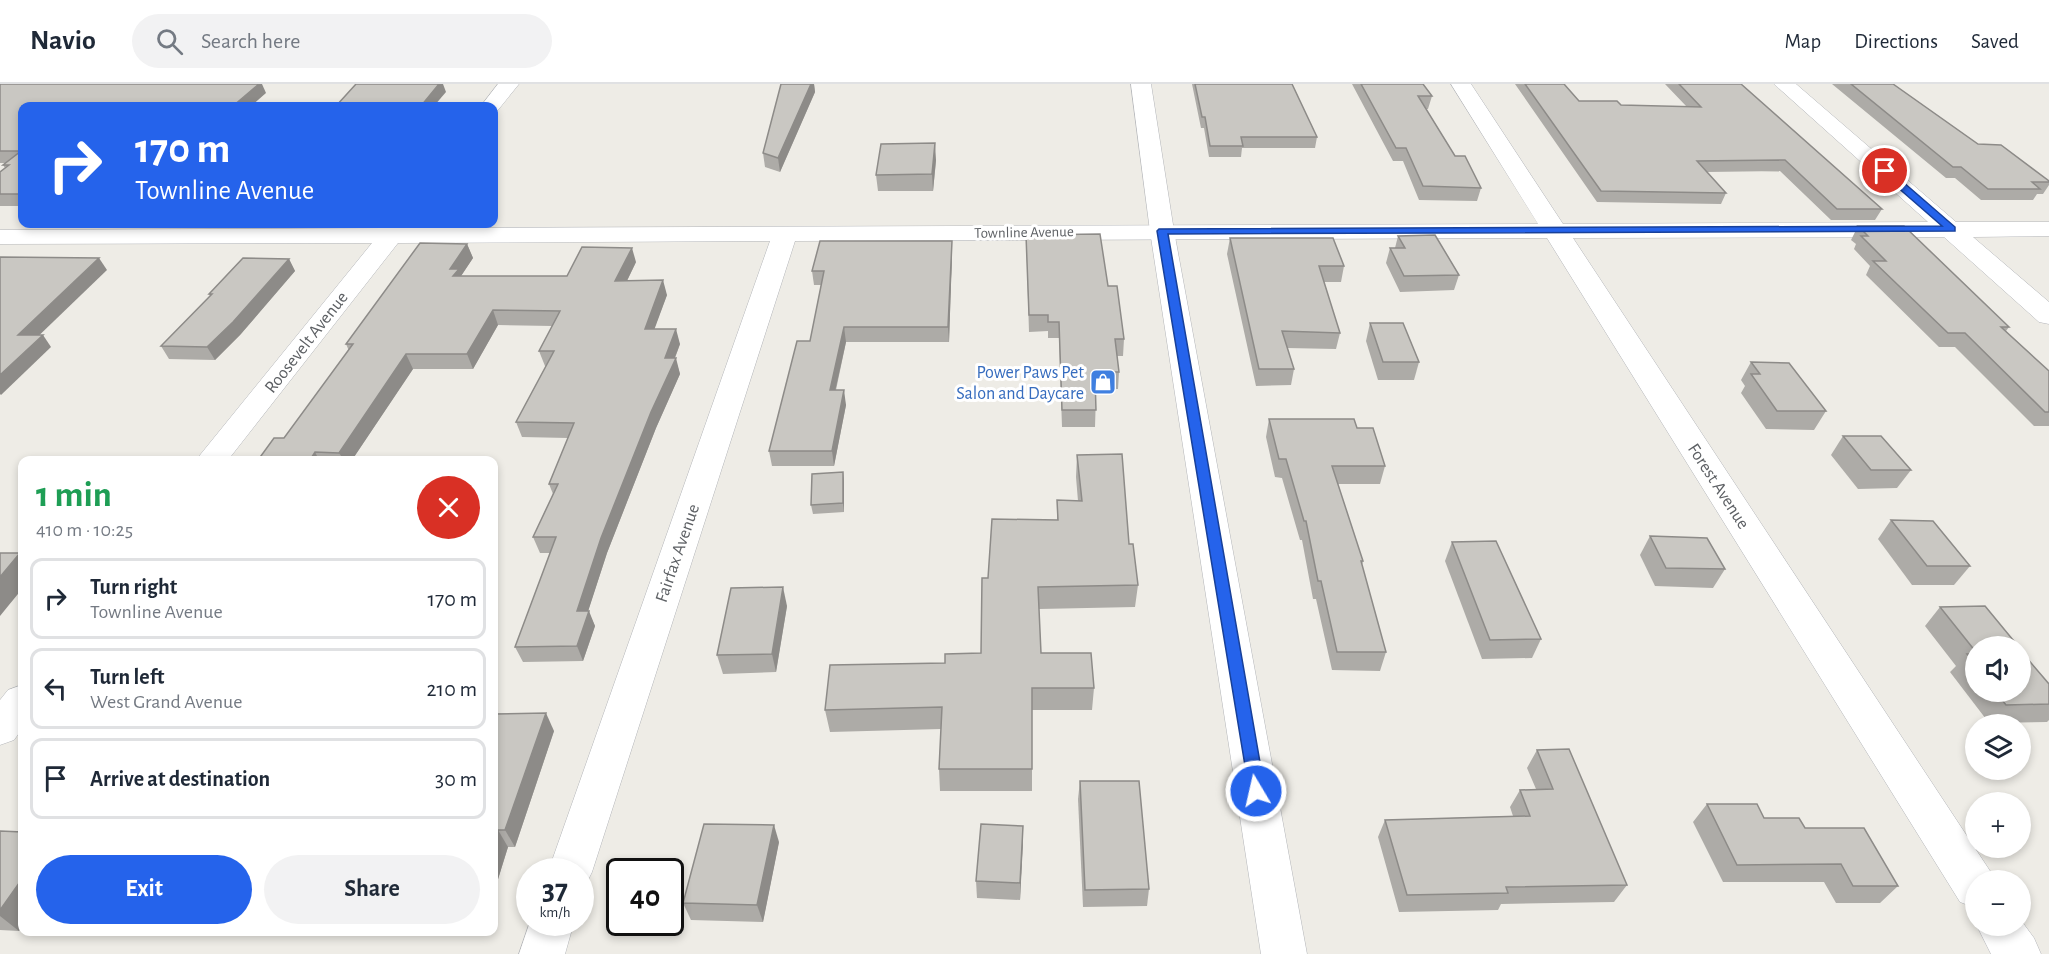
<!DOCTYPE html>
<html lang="en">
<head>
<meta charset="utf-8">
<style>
  body { margin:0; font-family:"Alegreya Sans",sans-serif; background:#f2f2f3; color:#1f2937; height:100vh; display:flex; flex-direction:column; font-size:22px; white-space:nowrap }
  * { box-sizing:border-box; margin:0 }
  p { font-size:20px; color:#747a83 }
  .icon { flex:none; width:33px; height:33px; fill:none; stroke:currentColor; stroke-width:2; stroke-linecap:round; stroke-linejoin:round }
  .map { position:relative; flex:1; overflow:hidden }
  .sheet { position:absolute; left:18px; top:372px; width:480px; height:480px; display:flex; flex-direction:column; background:#fff; border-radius:12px; box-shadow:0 3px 9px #0003 }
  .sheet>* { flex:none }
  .banner { position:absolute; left:18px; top:18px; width:480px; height:126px; border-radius:12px; box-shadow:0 3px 9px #0003; background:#2563eb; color:#fff; overflow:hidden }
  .tools { position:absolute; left:1965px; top:552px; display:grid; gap:12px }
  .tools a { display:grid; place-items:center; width:66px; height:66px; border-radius:50%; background:#fff; box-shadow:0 3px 9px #0003; font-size:30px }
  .speed { position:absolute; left:516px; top:774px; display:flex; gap:12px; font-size:30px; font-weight:700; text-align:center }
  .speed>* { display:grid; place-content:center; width:78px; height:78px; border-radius:50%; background:#fff; box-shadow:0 3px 9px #0003; line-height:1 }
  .speed small { font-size:15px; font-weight:400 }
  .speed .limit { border:3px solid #111; border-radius:9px; background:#fff; color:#111 }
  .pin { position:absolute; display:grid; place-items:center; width:51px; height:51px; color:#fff; margin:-26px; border:3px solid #fff; border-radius:50%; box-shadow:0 2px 6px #0007 }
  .me { position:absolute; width:66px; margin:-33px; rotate:351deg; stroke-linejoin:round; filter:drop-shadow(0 0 4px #0008) }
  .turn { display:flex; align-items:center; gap:21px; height:126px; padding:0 18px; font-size:27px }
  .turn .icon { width:78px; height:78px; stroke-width:2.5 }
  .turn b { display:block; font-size:42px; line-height:51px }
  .round { display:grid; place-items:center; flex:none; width:63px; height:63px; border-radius:32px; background:#f2f2f3 }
  .overview { display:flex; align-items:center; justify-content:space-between; height:102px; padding:0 18px }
  h1 { font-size:36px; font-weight:600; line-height:45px; color:#1e9e55 }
  .button { display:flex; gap:12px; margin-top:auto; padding:12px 18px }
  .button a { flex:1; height:69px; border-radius:36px; background:#2563eb; color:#fff; font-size:24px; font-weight:600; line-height:69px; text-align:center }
  .button a+a { background:#f2f2f3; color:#1f2937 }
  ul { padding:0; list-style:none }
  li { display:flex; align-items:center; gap:18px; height:81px; margin:0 12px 9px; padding:0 6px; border:3px solid #e0e1e3; border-radius:12px }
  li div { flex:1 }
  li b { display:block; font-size:22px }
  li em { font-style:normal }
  header { display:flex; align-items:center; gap:36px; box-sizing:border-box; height:84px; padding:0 30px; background:#fff; border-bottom:2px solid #e0e1e3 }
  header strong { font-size:28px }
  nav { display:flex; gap:33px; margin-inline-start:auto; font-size:21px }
  .search { width:420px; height:54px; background:#f2f2f3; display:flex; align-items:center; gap:15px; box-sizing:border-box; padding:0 21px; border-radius:33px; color:#747a83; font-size:22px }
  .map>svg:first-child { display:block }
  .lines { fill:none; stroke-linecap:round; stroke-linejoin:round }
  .minor-casing { stroke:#b3b5b9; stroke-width:1 }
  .tertiary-casing { stroke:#b3b5b9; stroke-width:1 }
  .minor { fill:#fff; fill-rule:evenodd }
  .tertiary { fill:#fff; fill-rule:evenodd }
  .wall { fill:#adaba7 }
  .shaded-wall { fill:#8d8b88 }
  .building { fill:#c9c7c2; stroke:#8d8b88; stroke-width:1.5 }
  .route { fill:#2563eb; stroke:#184099; stroke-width:1.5 }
  .labels { text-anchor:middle; stroke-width:6; stroke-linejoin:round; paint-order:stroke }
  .far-street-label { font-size:15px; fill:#5d6064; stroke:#fff }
  .street-label { font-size:18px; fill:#5d6064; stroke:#fff }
  .shop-label { font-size:18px; fill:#366cbe; stroke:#fff; text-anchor:end }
</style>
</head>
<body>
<header>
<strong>Navio</strong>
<div class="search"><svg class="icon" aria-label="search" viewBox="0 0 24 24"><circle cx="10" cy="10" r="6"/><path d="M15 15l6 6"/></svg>Search here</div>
<nav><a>Map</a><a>Directions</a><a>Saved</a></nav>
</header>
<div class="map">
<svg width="2049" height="870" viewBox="0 0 2049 870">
  <rect width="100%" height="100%" fill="#eeece6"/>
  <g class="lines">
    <defs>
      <g id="minor">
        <path d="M498,0H519L498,26L494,28V22H481Z"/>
        <path d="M1451,0H1471L1563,140L1928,138L1774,0H1796L1956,138H2049V152L1973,153L2049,218V240L2039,238L1944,153L1573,154L1992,790L1995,796H1976V824L1960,818L1547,154L795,157L592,788L585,802L580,804V788H548L770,157L398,159L228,376H196L372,159L0,160V146L384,144L388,140H412L409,144L1538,140Z"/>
        <path d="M22,601V645L14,656L0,661V616L8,606Z"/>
        <path d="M2020,835L2034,854L2041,870H1991L1977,842H2020Z"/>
        <path d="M530,838H574L565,870H519Z"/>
      </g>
      <path id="tertiary" d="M1131,0H1151L1174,147L1307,870H1261L1150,147Z"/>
    </defs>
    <!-- minor casing -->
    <use href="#minor" class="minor-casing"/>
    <!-- tertiary casing -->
    <use href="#tertiary" class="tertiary-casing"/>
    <!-- minor -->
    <use href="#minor" class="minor"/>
    <!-- tertiary -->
    <use href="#tertiary" class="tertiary"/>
  </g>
  <!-- wall -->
  <g class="wall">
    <path d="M0,0L266,9L22,22V122H0V88L5,84L3,81L5,79H0Z"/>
    <path d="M781,0H814L815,8L780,88L765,83L763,69Z"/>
    <path d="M1192,0H1292L1317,53L1315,64H1242L1241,73H1209L1204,44H1201Z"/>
    <path d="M1352,0H1423L1432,12L1428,25H1426L1455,72L1481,104L1477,117L1419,116L1403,77H1393Z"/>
    <path d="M1515,0H1564L1579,17L1621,21L1687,23L1665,0H1741L1882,125L1875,136H1831L1780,87L1706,88L1726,109L1721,120L1597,118Z"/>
    <path d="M1832,0H1893L1978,60L2049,97V101L2043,110H2037L2033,116H1981L1955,94H1946Z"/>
    <path d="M936,76L933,107H878L876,91Z"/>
    <path d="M1858,142L2009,243L2006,247L2049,287V342H2034L1955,263H1939L1866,191L1870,182L1854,165L1856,160L1851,156Z"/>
    <path d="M1026,151L1108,202L1124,255L1123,272H1117L1119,288L1118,305H1113V310H1096L1095,343H1062L1059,254H1048V247L1029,248Z"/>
    <path d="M1398,152L1459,191L1454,206L1400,208L1386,179L1390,164H1395Z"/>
    <path d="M1230,154L1344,182L1341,198H1324L1340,249L1336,265L1287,264L1294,285L1291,301L1256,302L1227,170Z"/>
    <path d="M467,160L473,174L461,192H567L636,178L627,197L667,211L654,245L680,260L675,274L680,290L656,344L607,469L588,527L595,542L583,577L523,578L515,563L550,469H540L533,453L553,410L549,400L568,354L522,353L516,338L546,282H545L539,267L553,242L498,241L473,285H413L352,376H258L284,354L349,267L346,260Z"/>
    <path d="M952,171L949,258H846L836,306L846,321L834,382H772L769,367L810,257L821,201H814L812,187Z"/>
    <path d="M289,175L295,187L240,251L215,276L169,275L161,262L210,212L209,210Z"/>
    <path d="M1370,239L1419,278L1414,296H1378L1366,257Z"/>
    <path d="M1751,278L1826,327L1814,346L1766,345L1741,309L1745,302L1741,296Z"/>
    <path d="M1269,335L1357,344L1385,382L1380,400H1338L1363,477L1362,481L1386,568L1380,587L1332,586L1316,515H1313L1302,456H1300L1282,394L1275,393L1266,353Z"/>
    <path d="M1843,352L1911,386L1897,404L1858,405L1831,371Z"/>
    <path d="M1077,371L1129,460L1138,501L1135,523L1039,525L1041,569L1094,604L1092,626H1032V707H940L939,685L941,645L830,648L825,626L945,579L981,569L988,494L1057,436V416L1078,417L1076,393Z"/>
    <path d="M843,388L844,398V428L813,430L811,421Z"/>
    <path d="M1891,436L1970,482L1954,501H1912L1878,455Z"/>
    <path d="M1650,452L1725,485L1713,504L1655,502L1640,471Z"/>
    <path d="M1452,458L1541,555L1532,574L1482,575L1445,477Z"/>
    <path d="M787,522L776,588L723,590L717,571Z"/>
    <path d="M1940,523L1976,562V608H2020L2049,600V636L2047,638L1989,639L1950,588L1956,582L1925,542Z"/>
    <path d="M494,630L554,647L515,763H508L494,808Z"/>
    <path d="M1537,666L1627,801L1614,818L1501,820L1498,826L1399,828L1378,753L1385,736L1513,732L1510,723L1520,706L1536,705L1527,684Z"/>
    <path d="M1080,697L1149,805L1147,822L1083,823L1078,715Z"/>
    <path d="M1707,720L1805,744L1898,802L1880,819H1836L1824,798H1723L1693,738Z"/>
    <path d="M1023,742L1020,816L977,814L976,797Z"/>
    <path d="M0,747L22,748V842L19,847L0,846Z"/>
    <path d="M779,758L763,838L691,836L683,819Z"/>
  </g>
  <!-- shaded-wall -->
  <g class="shaded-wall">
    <path d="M259,0H262L266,9L251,22H233Z"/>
    <path d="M439,0H443L446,8L434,22H421Z"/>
    <path d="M811,0H814L815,8L780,88L778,74Z"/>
    <path d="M935,59L936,76L933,107L932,90Z"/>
    <path d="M952,157V171L949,258L948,243Z"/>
    <path d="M467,160L473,174L461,192L464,200L459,207L450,185Z"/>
    <path d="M632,164L636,178L620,211L615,197Z"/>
    <path d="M99,174L107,186L27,263L18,251Z"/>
    <path d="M289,175L295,187L240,251L215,276L207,263Z"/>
    <path d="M663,196L667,211L649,260L645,245Z"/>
    <path d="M493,226L498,241L473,285L467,270Z"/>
    <path d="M844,243L846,258L832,321L830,306Z"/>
    <path d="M676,245L680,260L669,289L665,274Z"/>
    <path d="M43,251L51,263L1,311L0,310V291Z"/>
    <path d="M406,270L413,285L352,376H344L339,369Z"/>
    <path d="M676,274L680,290L656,344L607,469L583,543L577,527L601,454L651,328Z"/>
    <path d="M844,306L846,321L834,382L832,367Z"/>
    <path d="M315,368L319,376H310Z"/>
    <path d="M843,388L844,398V428L843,419Z"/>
    <path d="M20,469L22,472V505L0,532V493Z"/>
    <path d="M783,503L787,522L776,588L772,570Z"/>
    <path d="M589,527L595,542L583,577L577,562Z"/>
    <path d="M546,629L554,647L515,763L505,746Z"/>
    <path d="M774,741L779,758L763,838L757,821Z"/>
    <path d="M1023,742V759L1020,816V799Z"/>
    <path d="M498,746L508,763L494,808V758Z"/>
    <path d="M22,795V842L19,847L0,832V826Z"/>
  </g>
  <!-- building -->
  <g class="building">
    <path d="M0,0H259L233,22H22V110H0V88L9,81H3L21,67H0Z"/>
    <path d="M356,0H439L421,22H336Z"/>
    <path d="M781,0H811L778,74L763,69Z"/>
    <path d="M1195,0H1292L1317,53H1241L1243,62H1210L1205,33H1202Z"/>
    <path d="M1361,0H1423L1432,12H1418L1455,72H1465L1481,104L1423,102L1406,64H1396Z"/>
    <path d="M1525,0H1564L1579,17H1617L1621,21L1701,23L1679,0H1741L1882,125H1837L1785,76L1697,77L1726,109L1601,107Z"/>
    <path d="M1851,0H1893L1978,60L2001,61L2049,97V98H2032L2040,105H1988L1961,83H1953Z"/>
    <path d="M935,59L932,90L876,91L881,60Z"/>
    <path d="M1858,142H1904L2009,243H2001L2049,287V328H2045L1965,249H1948L1873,177H1886L1861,152H1868Z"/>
    <path d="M1100,150L1108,202H1117L1124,255H1115L1119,288H1114V293H1095L1096,326H1062L1059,238H1048V231H1029L1026,151Z"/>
    <path d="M1435,151L1459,191L1404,192L1390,164H1405L1398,152Z"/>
    <path d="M1230,154H1333L1344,182H1319L1340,249L1282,247L1294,285H1259Z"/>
    <path d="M820,157H952L948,243H844L830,306H844L832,367H769L797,257H810L824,187H812Z"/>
    <path d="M420,159L467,160L450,185H459L453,192H567L582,163L632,164L615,197L663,196L645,245H676L665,274H676L651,328L601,454L577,527H589L577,562L515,563L556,453H533L558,400H549L574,339L516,338L554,267H539L560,227L493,226L467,270H406L339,369L315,368L310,376H258L274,354H284L353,260H346Z"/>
    <path d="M0,173L99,174L18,251H43L0,291Z"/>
    <path d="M243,174L289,175L233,238L207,263L161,262L212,210H209Z"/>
    <path d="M1370,239H1403L1419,278H1383Z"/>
    <path d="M1751,278L1789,279L1826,327H1777L1751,290H1760Z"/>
    <path d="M1269,335H1354L1357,344H1373L1385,382H1332L1363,477H1361L1386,568H1337L1321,497H1318L1306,437H1304L1286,375H1279Z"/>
    <path d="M1843,352H1881L1911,386H1871Z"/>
    <path d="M1122,370L1129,460H1133L1138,501L1038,503L1041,569H1091L1094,604H1032V685H939L942,623L825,626L830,581L945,579V570L981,569L982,494H988L992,435L1058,436L1057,416L1082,417L1077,371Z"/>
    <path d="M843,388V419L811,421L812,390Z"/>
    <path d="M1891,436L1933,437L1970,482H1927Z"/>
    <path d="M1650,452L1707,454L1725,485L1666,484Z"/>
    <path d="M1496,457L1541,555L1490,556L1452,458Z"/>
    <path d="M0,469H20L0,493Z"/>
    <path d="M783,503L772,570L717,571L731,504Z"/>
    <path d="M1985,522L2018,562H1976V568L1940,523Z"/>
    <path d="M2020,566L2049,600V620L2006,621L1996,608H2020Z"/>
    <path d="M1967,570H1976V581Z"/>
    <path d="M546,629L505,746H498L494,758V630Z"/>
    <path d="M1569,665L1627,801L1506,803L1508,809L1407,811L1385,736L1530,732L1520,706L1553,705L1537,666Z"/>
    <path d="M1080,697H1139L1149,805L1085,806Z"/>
    <path d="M1707,720H1757L1764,734H1799L1805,744H1864L1898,802H1853L1841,780L1737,781Z"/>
    <path d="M704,740L774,741L757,821L683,819Z"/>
    <path d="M981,740L1023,742L1020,799L976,797Z"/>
    <path d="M0,747L22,748V795L0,826Z"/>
  </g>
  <!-- route -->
  <path class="route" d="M1881,85H1888L1955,143V147L1168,150L1265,707L1262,712L1256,714L1250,712L1157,147L1159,145L1942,142L1881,89Z"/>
  <!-- icons -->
  <defs>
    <symbol id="shop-square" viewBox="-11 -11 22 22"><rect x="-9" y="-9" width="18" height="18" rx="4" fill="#3f7fe0" stroke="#fff"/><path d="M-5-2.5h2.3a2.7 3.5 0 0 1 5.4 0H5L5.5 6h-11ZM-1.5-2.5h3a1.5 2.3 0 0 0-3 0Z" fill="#fff"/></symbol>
  </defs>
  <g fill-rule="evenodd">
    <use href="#shop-square" x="1088" y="283" width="30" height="30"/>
  </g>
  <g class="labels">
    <!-- far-street labels -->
    <g class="far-street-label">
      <text transform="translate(1024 148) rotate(-1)" y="5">Townline Avenue</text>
    </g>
    <!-- street labels -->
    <g class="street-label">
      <text transform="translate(306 258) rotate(-52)" y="6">Roosevelt Avenue</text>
      <text transform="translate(1719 402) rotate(57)" y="6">Forest Avenue</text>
      <text transform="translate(677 469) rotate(-71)" y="6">Fairfax Avenue</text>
    </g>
    <!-- shop labels -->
    <g class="shop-label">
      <text x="1084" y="294">Power Paws Pet<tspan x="1084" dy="21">Salon and Daycare</tspan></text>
    </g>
  </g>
</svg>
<div class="tools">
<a><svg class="icon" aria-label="sound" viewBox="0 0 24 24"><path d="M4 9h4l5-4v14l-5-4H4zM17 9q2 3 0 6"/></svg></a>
<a><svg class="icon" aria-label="layers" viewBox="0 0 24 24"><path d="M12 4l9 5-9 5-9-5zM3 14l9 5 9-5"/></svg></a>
<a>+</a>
<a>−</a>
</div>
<div class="speed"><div>37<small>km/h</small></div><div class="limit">40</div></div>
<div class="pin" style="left:1885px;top:87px;background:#d93025"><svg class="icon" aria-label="arrive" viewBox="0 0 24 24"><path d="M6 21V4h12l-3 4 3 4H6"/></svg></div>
<svg class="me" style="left:1256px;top:707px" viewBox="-20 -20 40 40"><circle r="17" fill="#2563eb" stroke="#fff" stroke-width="3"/><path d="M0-11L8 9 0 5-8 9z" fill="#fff"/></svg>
<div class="banner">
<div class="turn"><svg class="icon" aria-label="right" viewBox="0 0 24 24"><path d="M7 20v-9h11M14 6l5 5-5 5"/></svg><div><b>170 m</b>Townline Avenue</div></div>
</div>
<section class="sheet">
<div class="overview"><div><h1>1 min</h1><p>410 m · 10:25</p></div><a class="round" style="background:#d93025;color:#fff"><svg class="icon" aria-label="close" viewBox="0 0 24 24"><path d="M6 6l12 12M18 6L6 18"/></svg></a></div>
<ul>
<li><svg class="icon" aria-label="right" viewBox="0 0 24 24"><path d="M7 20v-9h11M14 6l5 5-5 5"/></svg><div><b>Turn right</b><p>Townline Avenue</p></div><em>170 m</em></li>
<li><svg class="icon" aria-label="left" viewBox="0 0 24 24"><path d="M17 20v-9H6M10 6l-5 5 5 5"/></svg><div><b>Turn left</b><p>West Grand Avenue</p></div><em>210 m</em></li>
<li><svg class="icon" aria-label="arrive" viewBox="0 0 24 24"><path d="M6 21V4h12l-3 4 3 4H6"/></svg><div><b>Arrive at destination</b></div><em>30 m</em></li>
</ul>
<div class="button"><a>Exit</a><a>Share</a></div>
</section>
</div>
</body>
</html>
